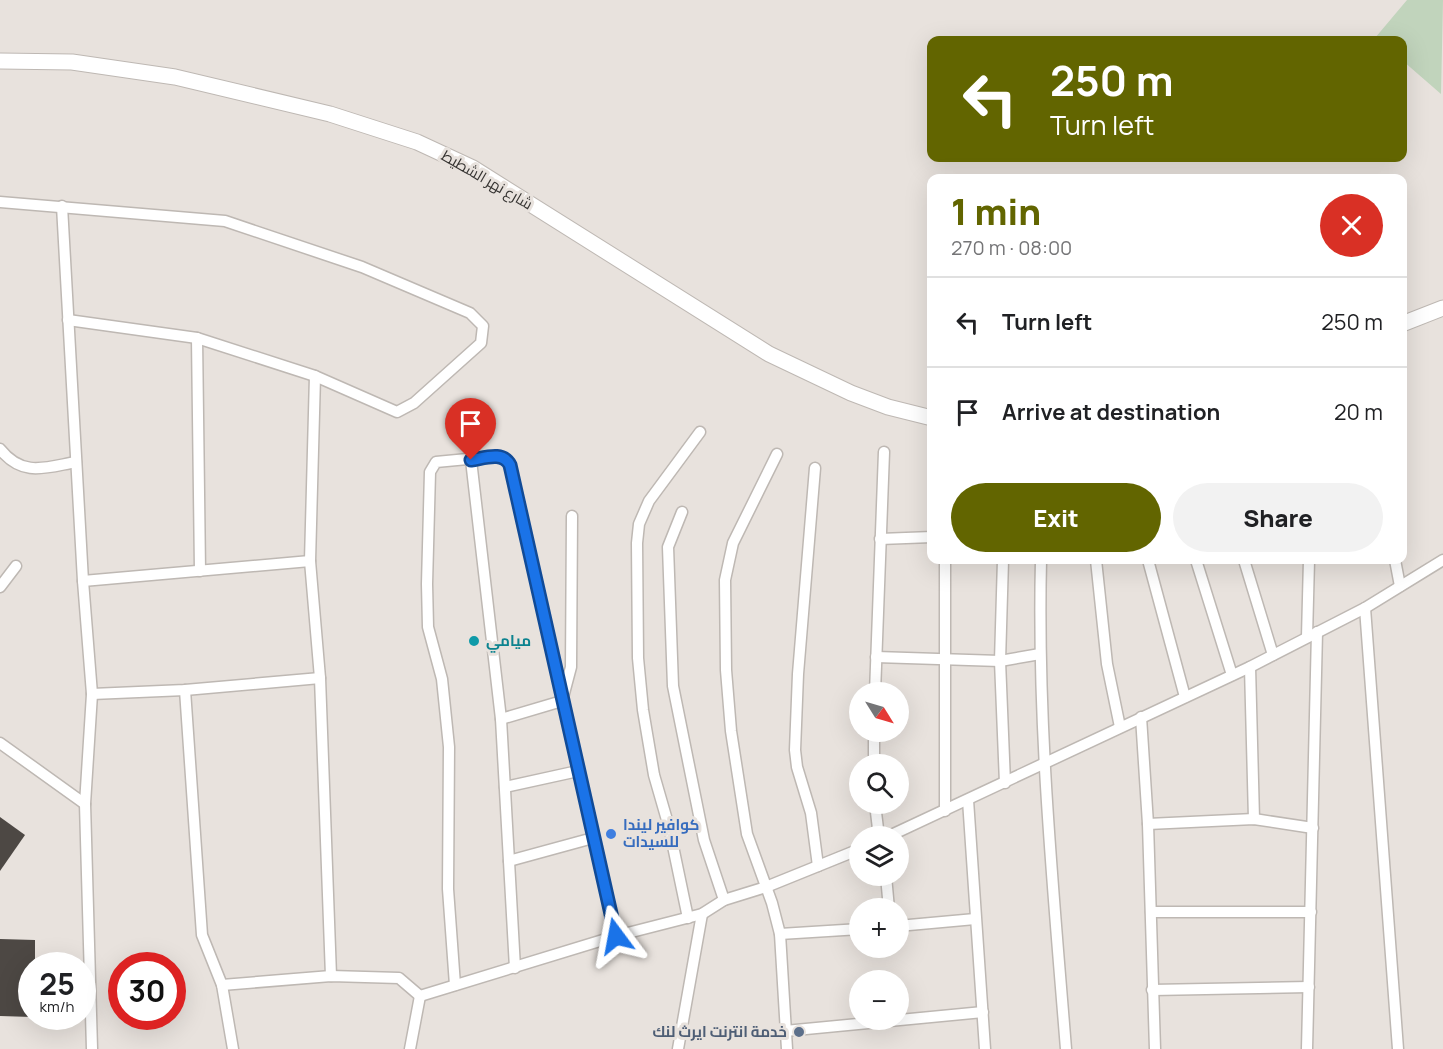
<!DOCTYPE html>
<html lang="en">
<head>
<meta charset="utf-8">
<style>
  body { margin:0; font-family:Manrope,Cairo,sans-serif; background:#f2f2f2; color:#202124; height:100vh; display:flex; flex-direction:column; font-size:22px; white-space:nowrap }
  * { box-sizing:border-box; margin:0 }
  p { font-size:20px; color:#757577 }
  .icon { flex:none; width:33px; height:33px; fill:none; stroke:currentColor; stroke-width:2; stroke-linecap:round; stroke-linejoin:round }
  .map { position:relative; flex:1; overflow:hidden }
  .drawer { position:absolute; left:927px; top:174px; width:480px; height:390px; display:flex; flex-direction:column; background:#fff; border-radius:12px; box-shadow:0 6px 24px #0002 }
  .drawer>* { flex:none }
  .top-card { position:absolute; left:927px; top:36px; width:480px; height:126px; border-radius:12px; box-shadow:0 6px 24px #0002; background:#626500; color:#fff; overflow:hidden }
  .needle { width:39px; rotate:127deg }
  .tools { position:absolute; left:849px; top:682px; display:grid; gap:12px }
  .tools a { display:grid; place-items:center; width:60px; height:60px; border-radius:50%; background:#fff; box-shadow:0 6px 24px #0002; font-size:30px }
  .speed { position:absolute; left:18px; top:952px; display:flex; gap:12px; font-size:30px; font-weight:700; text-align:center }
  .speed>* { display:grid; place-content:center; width:78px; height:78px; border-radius:50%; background:#fff; box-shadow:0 6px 24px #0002; line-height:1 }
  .speed small { font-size:15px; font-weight:400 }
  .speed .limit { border:9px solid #d22; background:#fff; color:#111 }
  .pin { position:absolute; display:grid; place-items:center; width:51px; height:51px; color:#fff; margin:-62px -26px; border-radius:50% 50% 50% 0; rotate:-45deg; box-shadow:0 0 6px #0007 }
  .pin .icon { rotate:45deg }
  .me { position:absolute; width:66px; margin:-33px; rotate:347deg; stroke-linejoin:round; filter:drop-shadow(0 0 4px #0008) }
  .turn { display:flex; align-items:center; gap:21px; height:126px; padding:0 24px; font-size:27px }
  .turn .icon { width:78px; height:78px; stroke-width:2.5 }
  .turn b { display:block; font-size:42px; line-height:51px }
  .round { display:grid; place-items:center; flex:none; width:63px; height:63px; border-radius:32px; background:#f2f2f2 }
  .summary { display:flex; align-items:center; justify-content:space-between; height:102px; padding:0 24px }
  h1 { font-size:36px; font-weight:800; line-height:45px; color:#626500 }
  .cta { display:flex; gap:12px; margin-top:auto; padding:12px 24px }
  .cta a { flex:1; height:69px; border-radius:36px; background:#626500; color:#fff; font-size:24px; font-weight:800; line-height:69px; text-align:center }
  .cta a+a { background:#f2f2f2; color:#202124 }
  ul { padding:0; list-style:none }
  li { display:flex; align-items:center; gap:18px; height:90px; padding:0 24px; border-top:2px solid #e0e0e0 }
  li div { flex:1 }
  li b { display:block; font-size:22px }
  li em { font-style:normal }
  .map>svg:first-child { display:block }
  .green { fill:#c1d4bc }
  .building { fill:#4d4844 }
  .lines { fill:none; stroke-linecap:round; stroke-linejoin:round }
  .street-casing { stroke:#beb8b3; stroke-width:13 }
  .secondary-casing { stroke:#beb8b3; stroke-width:17 }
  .street { stroke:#fff; stroke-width:10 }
  .secondary { stroke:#fff; stroke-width:15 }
  .route-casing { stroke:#114b97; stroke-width:15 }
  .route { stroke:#1a73e8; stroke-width:10 }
  .culture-dot { fill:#0f9aa8; stroke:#e8e2dd; stroke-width:2 }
  .shop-dot { fill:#3f7fe0; stroke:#e8e2dd; stroke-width:2 }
  .service-dot { fill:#5c6f8a; stroke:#e8e2dd; stroke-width:2 }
  .labels { text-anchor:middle; stroke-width:6; stroke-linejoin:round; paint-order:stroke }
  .street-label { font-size:15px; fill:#363432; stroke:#e8e2dd }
  .culture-label { font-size:15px; font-weight:bold; fill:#0d838f; stroke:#e8e2dd; text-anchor:start }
  .shop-label { font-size:15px; font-weight:bold; fill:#366cbe; stroke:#e8e2dd; text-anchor:start }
  .service-label { font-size:15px; font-weight:bold; fill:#4e5e75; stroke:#e8e2dd; text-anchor:end }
</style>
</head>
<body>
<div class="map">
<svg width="1443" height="1049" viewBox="0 0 1443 1049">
  <rect width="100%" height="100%" fill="#e8e2dd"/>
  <!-- green -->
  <path class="green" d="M1407,0H1443L1441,94L1403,61L1402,40H1378L1375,38Z"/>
  <!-- building -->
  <g class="building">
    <path d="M0,817L25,835L0,871Z"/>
    <path d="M0,939L35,940V966H32V1017L0,1016Z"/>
  </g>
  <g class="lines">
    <defs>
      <g id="street">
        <path d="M0,202L225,221L362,267L470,313L483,326L481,343L414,403L397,412L315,376L197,338L68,320"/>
        <path d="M62,206L83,581L92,694L85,804L92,1049"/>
        <path d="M197,338L200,571"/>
        <path d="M315,376L310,561L320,678L331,976"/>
        <path d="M0,449C23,478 47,467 76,462"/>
        <path d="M777,454L733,543L725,580L726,670L731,731L747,834L772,903L780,934L787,1049"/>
        <path d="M471,460L501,719L515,968"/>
        <path d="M815,468L798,674L795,750L797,767L811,813L818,866"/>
        <path d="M682,512L668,547L673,686L704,840L724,900"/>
        <path d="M880,539L932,537"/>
        <path d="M1003,560L1000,661L1005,783"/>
        <path d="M1041,560C1037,723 1053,886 1066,1049"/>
        <path d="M1096,560L1107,664L1120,727"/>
        <path d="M1148,560L1185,697"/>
        <path d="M1196,560L1232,675"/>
        <path d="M1244,560L1273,655"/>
        <path d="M1395,560L1400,586"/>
        <path d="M83,581L310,561"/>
        <path d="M0,587L16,566"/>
        <path d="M1365,608L1398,1049"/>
        <path d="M1307,637L1309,560"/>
        <path d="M876,657L1000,661L1040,654"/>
        <path d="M1250,667L1254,819"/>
        <path d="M185,690L202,935L222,985L233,1049"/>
        <path d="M875,693L884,452"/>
        <path d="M92,694L185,690L320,678"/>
        <path d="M1141,717L1148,824L1155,1049"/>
        <path d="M501,719L562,701L571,667L572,516"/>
        <path d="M0,743L85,804"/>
        <path d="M874,765V732"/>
        <path d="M505,787L578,771"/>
        <path d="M968,800L985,1049"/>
        <path d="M875,804L879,837"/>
        <path d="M945,811V560"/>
        <path d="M1148,824L1254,819L1313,828"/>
        <path d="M887,837L1250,667L1365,608L1443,560"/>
        <path d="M509,861L593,838"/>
        <path d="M886,876L889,909"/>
        <path d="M1151,912H1311"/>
        <path d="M688,918L669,827L654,775L643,710L638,658L637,543L639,524L649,501L700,432"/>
        <path d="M898,926L975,919"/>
        <path d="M780,934L860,929"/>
        <path d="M222,985L331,976L399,978L420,996"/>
        <path d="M455,985L448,889L449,747L442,679L428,627L427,584L430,472L436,462L499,456L506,459L510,465L616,936"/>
        <path d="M1152,990L1309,987"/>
        <path d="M420,996L616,936L702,914L724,900L766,887L860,849"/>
        <path d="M785,1031L983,1012"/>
        <path d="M410,1049L420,996"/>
        <path d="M678,1049L702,914"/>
        <path d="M1307,1049L1317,632"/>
      </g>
      <g id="secondary">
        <path d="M0,61L72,62L175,77L330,114L417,142L473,168L769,354L851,393L888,407L932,418"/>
        <path d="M1402,324L1443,308"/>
      </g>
    </defs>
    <!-- street casing -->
    <use href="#street" class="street-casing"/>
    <!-- secondary casing -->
    <use href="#secondary" class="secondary-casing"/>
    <!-- street -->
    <use href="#street" class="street"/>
    <!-- secondary -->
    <use href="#secondary" class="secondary"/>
  </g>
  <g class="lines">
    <defs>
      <path id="route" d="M471,460C485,458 503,451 510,465L616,936"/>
    </defs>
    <!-- route casing -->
    <use href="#route" class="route-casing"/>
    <!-- route -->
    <use href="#route" class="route"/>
  </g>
  <!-- markers -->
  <circle class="culture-dot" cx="474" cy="641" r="6"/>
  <circle class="shop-dot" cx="611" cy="834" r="6"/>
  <circle class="service-dot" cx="799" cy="1032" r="6"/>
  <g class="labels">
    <!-- street labels -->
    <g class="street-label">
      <text transform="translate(487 180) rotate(30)" y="5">شارع نهر الشطيط</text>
    </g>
    <!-- culture labels -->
    <g class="culture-label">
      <text x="486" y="646">ميامي</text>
    </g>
    <!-- shop labels -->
    <g class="shop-label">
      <text x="623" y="830">كوافير ليندا<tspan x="623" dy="17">للسيدات</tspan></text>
    </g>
    <!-- service labels -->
    <g class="service-label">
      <text x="787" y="1037">خدمة انترنت ايرث لنك</text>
    </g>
  </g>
</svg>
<div class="tools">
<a><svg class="needle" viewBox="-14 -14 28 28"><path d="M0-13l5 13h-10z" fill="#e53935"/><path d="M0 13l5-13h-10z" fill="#757577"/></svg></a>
<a><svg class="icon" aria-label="search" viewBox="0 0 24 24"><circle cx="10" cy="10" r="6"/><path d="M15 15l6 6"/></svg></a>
<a><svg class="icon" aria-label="layers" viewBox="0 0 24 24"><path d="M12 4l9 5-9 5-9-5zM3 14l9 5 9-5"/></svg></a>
<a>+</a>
<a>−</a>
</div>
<div class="speed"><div>25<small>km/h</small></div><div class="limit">30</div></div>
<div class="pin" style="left:471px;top:460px;background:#d93025"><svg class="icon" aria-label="arrive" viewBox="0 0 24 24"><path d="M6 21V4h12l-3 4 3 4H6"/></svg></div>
<svg class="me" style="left:616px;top:936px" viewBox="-20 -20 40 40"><path d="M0-17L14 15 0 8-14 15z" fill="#1a73e8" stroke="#fff" stroke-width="4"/></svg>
<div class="top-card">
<div class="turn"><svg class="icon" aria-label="left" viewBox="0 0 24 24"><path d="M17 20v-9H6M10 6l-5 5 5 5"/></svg><div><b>250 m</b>Turn left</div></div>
</div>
<section class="drawer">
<div class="summary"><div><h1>1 min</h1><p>270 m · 08:00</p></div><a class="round" style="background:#d93025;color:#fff"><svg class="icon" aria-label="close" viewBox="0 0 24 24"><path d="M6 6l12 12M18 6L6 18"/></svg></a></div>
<ul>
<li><svg class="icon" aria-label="left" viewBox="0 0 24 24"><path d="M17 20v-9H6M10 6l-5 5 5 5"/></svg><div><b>Turn left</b></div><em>250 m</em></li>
<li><svg class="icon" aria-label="arrive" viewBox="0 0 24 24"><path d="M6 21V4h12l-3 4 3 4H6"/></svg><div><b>Arrive at destination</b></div><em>20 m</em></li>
</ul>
<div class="cta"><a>Exit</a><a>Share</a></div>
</section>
</div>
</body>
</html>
